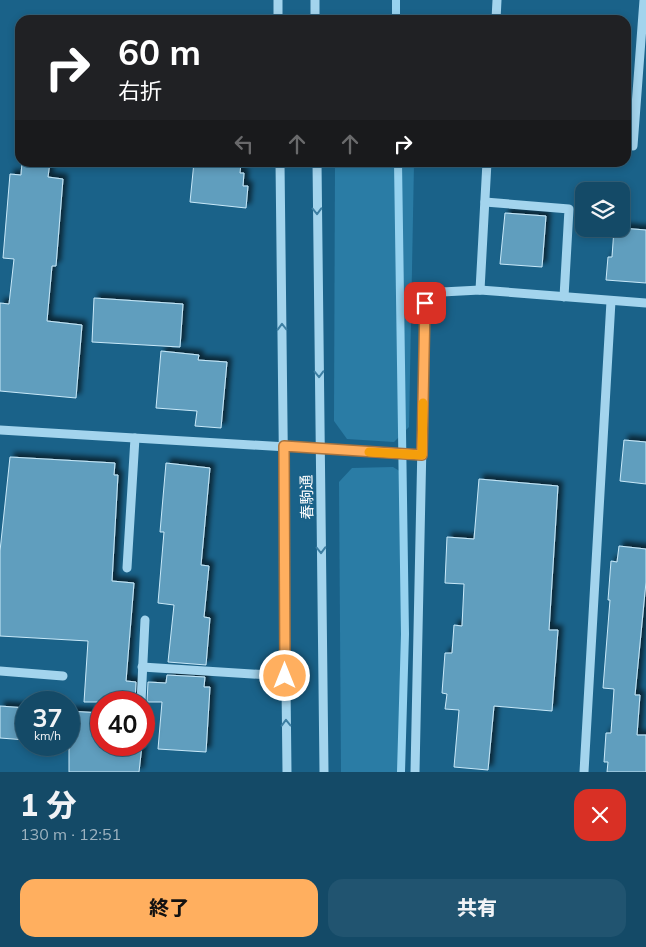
<!DOCTYPE html>
<html lang="ja">
<head>
<meta charset="utf-8">
<style>
  body { margin:0; font-family:Mulish,"Noto Sans JP",sans-serif; background:#215470; color:#f1f3f6; height:100vh; display:flex; flex-direction:column; font-size:19px; white-space:nowrap }
  * { box-sizing:border-box; margin:0 }
  p { font-size:16px; color:#9db3c0 }
  .icon { flex:none; width:28px; height:28px; fill:none; stroke:currentColor; stroke-width:2; stroke-linecap:round; stroke-linejoin:round }
  .map { position:relative; height:772px; overflow:hidden }
  .side { display:flex; flex-direction:column; background:#144a67; flex:1 }
  .side>* { flex:none }
  .top-card { position:absolute; left:15px; top:15px; width:616px; height:152px; border-radius:15px; box-shadow:0 2px 8px #0003,0 0 0 1px #33627b; background:#202124; color:#fff; overflow:hidden }
  .fabs { position:absolute; left:575px; top:182px; display:grid; gap:10px }
  .fabs a { display:grid; place-items:center; width:55px; height:55px; border-radius:10px; background:#144a67; box-shadow:0 2px 8px #0003,0 0 0 1px #33627b; font-size:25px }
  .speed { position:absolute; left:15px; top:691px; display:flex; gap:10px; font-size:25px; font-weight:700; text-align:center }
  .speed>* { display:grid; place-content:center; width:65px; height:65px; border-radius:50%; background:#144a67; box-shadow:0 2px 8px #0003,0 0 0 1px #33627b; line-height:1 }
  .speed small { font-size:12px; font-weight:400 }
  .speed .limit { border:8px solid #d22; background:#fff; color:#111 }
  .pin { position:absolute; display:grid; place-items:center; width:42px; height:42px; color:#fff; margin:-21px; border-radius:10px; box-shadow:0 2px 8px #0006 }
  .me { position:absolute; width:55px; margin:-28px; rotate:0deg; stroke-linejoin:round; filter:drop-shadow(0 0 4px #0008) }
  .turn { display:flex; align-items:center; gap:18px; height:105px; padding:0 20px; font-size:22px }
  .turn .icon { width:65px; height:65px; stroke-width:2.5 }
  .turn b { display:block; font-size:35px; line-height:42px }
  .lanes { display:flex; align-items:center; height:48px; padding:0 20px; background:#0003; justify-content:center; gap:25px; direction:ltr }
  .lanes .off { opacity:.35 }
  .round { display:grid; place-items:center; flex:none; width:52px; height:52px; border-radius:15px; background:#215470 }
  .overview { display:flex; align-items:center; justify-content:space-between; height:85px; padding:0 20px }
  h1 { font-size:30px; font-weight:800; line-height:38px }
  .cta { display:flex; gap:10px; margin-top:auto; padding:10px 20px }
  .cta a { flex:1; height:58px; border-radius:15px; background:#ffaf5f; color:#111; font-size:20px; font-weight:800; line-height:58px; text-align:center }
  .cta a+a { background:#215470; color:#f1f3f6 }
  .map>svg:first-child { display:block }
  .green { fill:#2a7ca5 }
  .lines { fill:none; stroke-linecap:round; stroke-linejoin:round }
  .stream { stroke:#96d2ef; stroke-width:8 }
  .building { fill:#619ebe; stroke:#c8e9f9; filter:url(#shadow) }
  .minor { stroke:#a3d4ed; stroke-width:9 }
  .oneway { stroke:#3c7ea2 }
  .route-casing { stroke:#a6723e; stroke-width:12 }
  .route { stroke:#ffaf5f; stroke-width:9 }
  .slow { stroke:#f59e0b; stroke-width:9 }
  .labels { text-anchor:middle; stroke-width:5; stroke-linejoin:round; paint-order:stroke }
  .street-label { font-size:15px; fill:#fff; stroke:#1a6289 }
</style>
</head>
<body>
<div class="map">
<svg width="646" height="772" viewBox="0 0 646 772">
  <defs>
    <filter id="shadow"><feDropShadow dx="4.5" dy="-4.5" stdDeviation="2.5" flood-color="#0009"/></filter>
  </defs>
  <rect width="100%" height="100%" fill="#1a6289"/>
  <!-- green -->
  <g class="green">
    <path d="M335,163H414L409,427L394,442L347,439L334,421Z"/>
    <path d="M393,467L406,475L404,772H341L339,482L352,468Z"/>
  </g>
  <g class="lines">
    <!-- stream -->
    <g class="stream">
      <path d="M396,0V20"/>
      <path d="M398,162L405,634L401,772"/>
    </g>
  </g>
  <!-- building -->
  <g class="building">
    <path d="M22,162H50L48,177L63,179L56,266H52L47,321L82,325L76,398L0,391V303L9,304L14,259L3,258L10,174L21,175Z"/>
    <path d="M194,162L241,164L240,173H244L243,186H248L246,208L190,202Z"/>
    <path d="M505,213L546,216L542,267L500,264Z"/>
    <path d="M621,228L646,230V283L606,280L608,257H612L614,229Z"/>
    <path d="M94,298L183,304L180,347L92,342Z"/>
    <path d="M161,351L199,355L198,360L227,362L221,428L195,426L197,411L156,408Z"/>
    <path d="M624,440L646,442V484L620,481Z"/>
    <path d="M10,457L115,463L114,475H118L112,581L134,583L126,681L136,682L135,702H84L88,641L0,636V551Z"/>
    <path d="M166,463L210,468L201,565L209,566L204,617L210,618L206,665L168,662L174,605L158,603L164,532H160Z"/>
    <path d="M479,479L558,486L549,630H558L552,711L494,706L488,770L454,767L459,710L445,709L447,694L442,693L445,653H452L454,625L462,626L464,584L445,583L447,537L474,539Z"/>
    <path d="M619,546L646,549V582L635,695H640L637,735H646V772H607L608,762H604L606,733H611L614,689L603,688L610,600H608L611,561L617,562Z"/>
    <path d="M167,675L205,677L204,687H210L206,752L158,749L162,702H147L148,682L166,683Z"/>
    <path d="M0,706L26,708V740L0,738Z"/>
    <path d="M69,711L101,713V745H142L139,772H69Z"/>
  </g>
  <g class="lines">
    <!-- minor -->
    <g class="minor">
      <path d="M278,0V20"/>
      <path d="M315,0V20"/>
      <path d="M496,20L497,0"/>
      <path d="M633,146L644,0"/>
      <path d="M280,162L287,772"/>
      <path d="M317,162L324,772"/>
      <path d="M485,202L569,209L564,297"/>
      <path d="M480,290L487,162"/>
      <path d="M0,430L421,455"/>
      <path d="M127,568L135,438"/>
      <path d="M142,667L285,676"/>
      <path d="M0,671L63,676"/>
      <path d="M141,702L145,620"/>
      <path d="M415,772L425,303L442,292L480,290L646,303"/>
      <path d="M584,772L611,301"/>
    </g>
  </g>
  <!-- one-way arrows -->
  <defs><path id="oneway-chevron" d="M-2-3.5L2.5 0L-2 3.5" fill="none" stroke-width="1.6" stroke-linecap="round" stroke-linejoin="round" transform="scale(1.25)"/></defs>
  <g class="oneway">
    <use href="#oneway-chevron" transform="translate(317 211) rotate(89)"/>
    <use href="#oneway-chevron" transform="translate(282 327) rotate(-91)"/>
    <use href="#oneway-chevron" transform="translate(319 374) rotate(89)"/>
    <use href="#oneway-chevron" transform="translate(321 550) rotate(89)"/>
    <use href="#oneway-chevron" transform="translate(286 723) rotate(-91)"/>
  </g>
  <g class="lines">
    <defs>
      <path id="route" d="M285,676L284,446L422,455L425,303"/>
    </defs>
    <!-- route casing -->
    <use href="#route" class="route-casing"/>
    <!-- route -->
    <use href="#route" class="route"/>
    <!-- slow -->
    <path class="slow" d="M369,452L422,455L423,403"/>
  </g>
  <g class="labels">
    <!-- street labels -->
    <g class="street-label">
      <text transform="translate(307 497) rotate(-91)" y="5">春駒通</text>
    </g>
  </g>
</svg>
<div class="fabs">
<a><svg class="icon" aria-label="layers" viewBox="0 0 24 24"><path d="M12 4l9 5-9 5-9-5zM3 14l9 5 9-5"/></svg></a>
</div>
<div class="speed"><div>37<small>km/h</small></div><div class="limit">40</div></div>
<div class="pin" style="left:425px;top:303px;background:#d93025"><svg class="icon" aria-label="arrive" viewBox="0 0 24 24"><path d="M6 21V4h12l-3 4 3 4H6"/></svg></div>
<svg class="me" style="left:285px;top:676px" viewBox="-20 -20 40 40"><circle r="17" fill="#ffaf5f" stroke="#fff" stroke-width="3"/><path d="M0-11L8 9 0 5-8 9z" fill="#fff"/></svg>
<div class="top-card">
<div class="turn"><svg class="icon" aria-label="right" viewBox="0 0 24 24"><path d="M7 20v-9h11M14 6l5 5-5 5"/></svg><div><b>60 m</b>右折</div></div>
<div class="lanes"><svg class="icon off" aria-label="left" viewBox="0 0 24 24"><path d="M17 20v-9H6M10 6l-5 5 5 5"/></svg><svg class="icon off" aria-label="ahead" viewBox="0 0 24 24"><path d="M12 20V5M6 11l6-6 6 6"/></svg><svg class="icon off" aria-label="ahead" viewBox="0 0 24 24"><path d="M12 20V5M6 11l6-6 6 6"/></svg><svg class="icon" aria-label="right" viewBox="0 0 24 24"><path d="M7 20v-9h11M14 6l5 5-5 5"/></svg></div>
</div>
</div>
<section class="side">
<div class="overview"><div><h1>1 分</h1><p>130 m · 12:51</p></div><a class="round" style="background:#d93025;color:#fff"><svg class="icon" aria-label="close" viewBox="0 0 24 24"><path d="M6 6l12 12M18 6L6 18"/></svg></a></div>
<div class="cta"><a>終了</a><a>共有</a></div>
</section>
</body>
</html>
